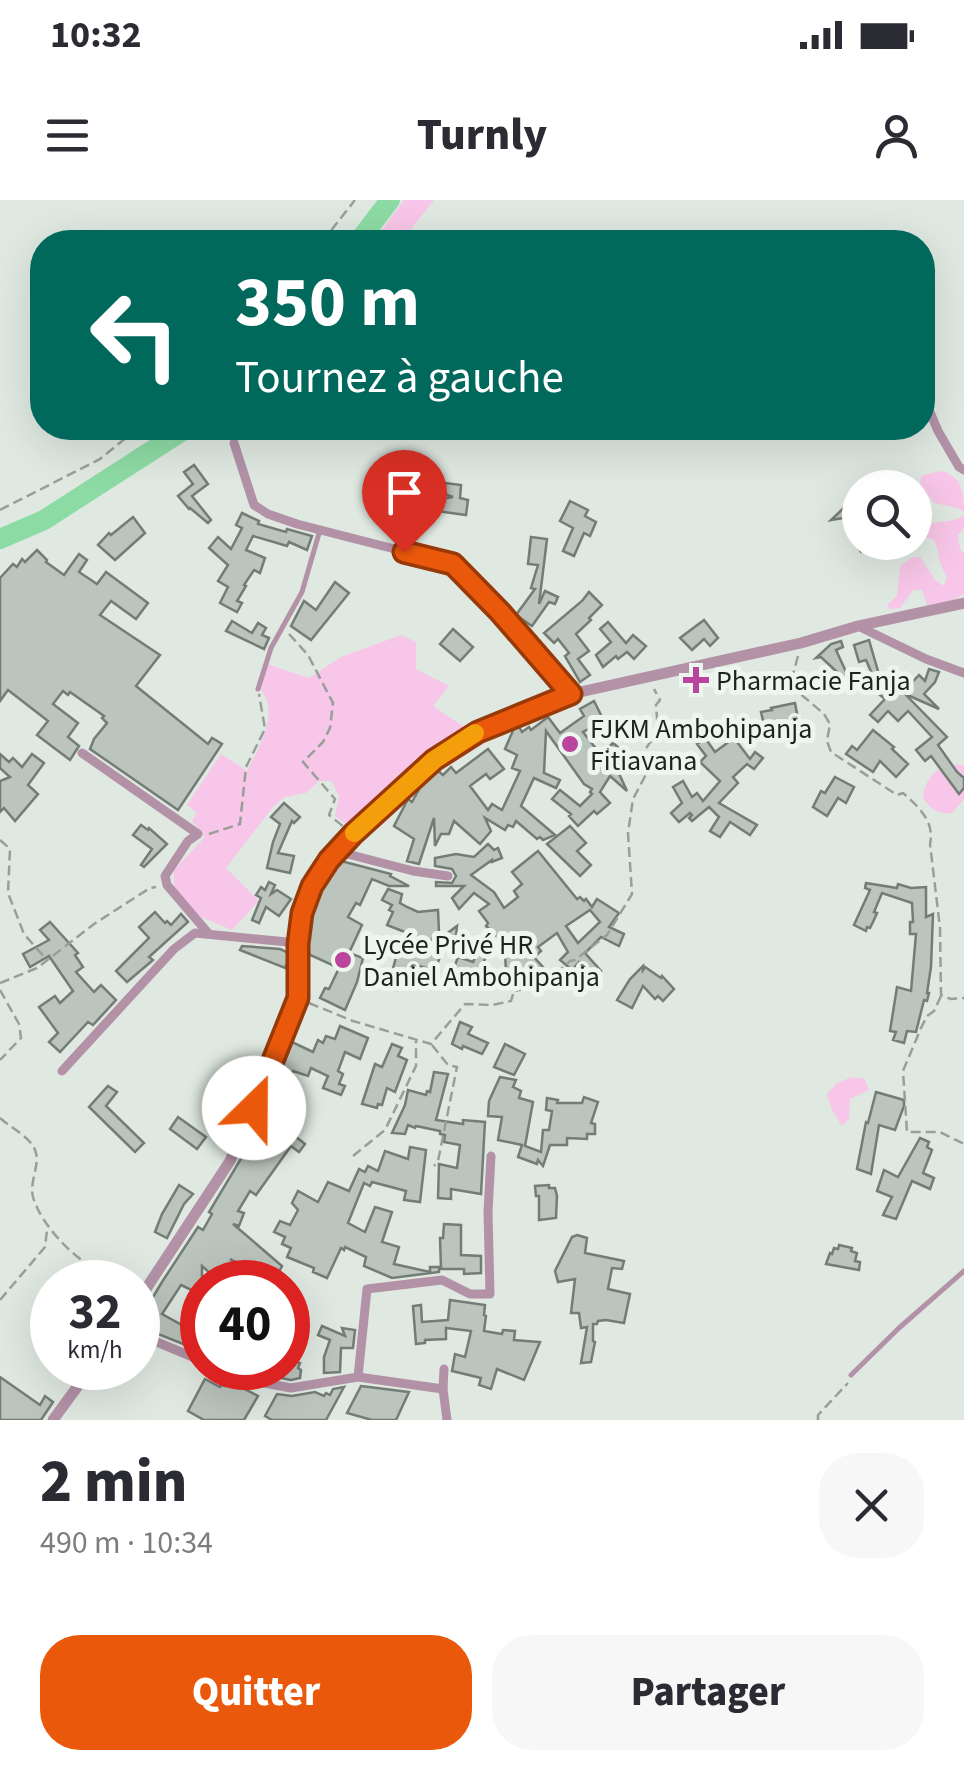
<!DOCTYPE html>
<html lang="fr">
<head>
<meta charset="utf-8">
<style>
  body { margin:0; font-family:"Source Sans 3",sans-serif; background:#f7f7f7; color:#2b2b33; height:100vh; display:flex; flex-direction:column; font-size:38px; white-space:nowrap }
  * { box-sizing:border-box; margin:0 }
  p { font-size:32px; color:#7c7c81 }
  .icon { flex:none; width:55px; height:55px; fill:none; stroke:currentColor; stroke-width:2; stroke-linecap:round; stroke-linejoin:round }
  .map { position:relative; height:1220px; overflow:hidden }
  .drawer { display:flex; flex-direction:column; background:#fff; flex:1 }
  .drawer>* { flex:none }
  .top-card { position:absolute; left:30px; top:30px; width:905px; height:210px; border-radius:40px; box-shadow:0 10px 40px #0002; background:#00695c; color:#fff; overflow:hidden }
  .tools { position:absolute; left:842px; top:270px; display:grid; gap:20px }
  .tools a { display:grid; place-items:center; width:90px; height:90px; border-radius:50%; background:#fff; box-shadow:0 10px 40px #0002; font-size:50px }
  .speed { position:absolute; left:30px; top:1060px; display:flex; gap:20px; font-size:50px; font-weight:700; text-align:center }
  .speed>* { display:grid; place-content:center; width:130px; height:130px; border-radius:50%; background:#fff; box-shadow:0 10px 40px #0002; line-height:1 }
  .speed small { font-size:25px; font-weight:400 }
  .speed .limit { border:15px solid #d22; background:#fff; color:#111 }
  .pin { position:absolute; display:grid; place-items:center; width:85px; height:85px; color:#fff; margin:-102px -42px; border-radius:50% 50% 50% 0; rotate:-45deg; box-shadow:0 0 10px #0007 }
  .pin .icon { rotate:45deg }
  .me { position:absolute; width:110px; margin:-55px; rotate:23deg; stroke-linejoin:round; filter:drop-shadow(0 0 8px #0008) }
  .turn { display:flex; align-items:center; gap:35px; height:210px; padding:0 40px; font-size:45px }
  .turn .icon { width:130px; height:130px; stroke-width:2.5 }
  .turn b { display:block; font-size:70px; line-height:85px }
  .round { display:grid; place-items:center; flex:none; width:105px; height:105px; border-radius:40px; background:#f7f7f7 }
  .headline { display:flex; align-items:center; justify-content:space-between; height:170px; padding:0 40px }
  h1 { font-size:60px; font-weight:800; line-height:75px }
  .primary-button { display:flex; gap:20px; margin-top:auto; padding:20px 40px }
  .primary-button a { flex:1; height:115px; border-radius:40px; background:#ea580c; color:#fff; font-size:40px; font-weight:800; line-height:115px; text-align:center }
  .primary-button a+a { background:#f7f7f7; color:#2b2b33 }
  .status { display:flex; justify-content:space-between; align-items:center; height:70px; padding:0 50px; background:#fff; direction:ltr }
  .status svg { height:28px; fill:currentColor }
  header { display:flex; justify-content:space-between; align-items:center; height:130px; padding:0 40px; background:#fff; font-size:45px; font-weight:800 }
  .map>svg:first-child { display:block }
  .green { fill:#f8c6e8 }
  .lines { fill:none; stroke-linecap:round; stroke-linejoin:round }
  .river { stroke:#8ddba4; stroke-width:20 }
  .building { fill:#bbc4bd; stroke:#747c76; stroke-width:2.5; fill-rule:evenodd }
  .path { stroke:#979f99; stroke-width:2.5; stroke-dasharray:10 5; stroke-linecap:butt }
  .service { stroke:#b392a7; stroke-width:5 }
  .minor { stroke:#b392a7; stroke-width:9 }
  .tertiary { stroke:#b392a7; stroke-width:11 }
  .route-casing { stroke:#983908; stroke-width:25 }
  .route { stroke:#ea580c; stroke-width:18 }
  .slow { stroke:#f59e0b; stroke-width:18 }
  .poi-dot { fill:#ba459d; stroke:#ecf6ee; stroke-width:4 }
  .labels { text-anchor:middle; stroke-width:10; stroke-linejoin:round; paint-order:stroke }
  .poi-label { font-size:28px; fill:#1f2220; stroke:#ecf6ee; text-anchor:start }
</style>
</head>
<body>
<div class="status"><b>10:32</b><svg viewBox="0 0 49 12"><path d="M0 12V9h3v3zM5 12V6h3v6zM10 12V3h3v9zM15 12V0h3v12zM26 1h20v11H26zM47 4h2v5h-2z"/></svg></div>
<header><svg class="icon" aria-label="menu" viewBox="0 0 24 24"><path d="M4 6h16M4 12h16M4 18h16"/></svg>Turnly<svg class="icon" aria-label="person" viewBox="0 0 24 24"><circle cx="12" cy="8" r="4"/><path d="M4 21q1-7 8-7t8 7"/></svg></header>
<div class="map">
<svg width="964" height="1220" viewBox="0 0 964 1220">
  <rect width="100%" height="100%" fill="#dfe9e1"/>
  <!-- green -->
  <g class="green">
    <path d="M404,0H434L401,42H373Z"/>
    <path d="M940,271C962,275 964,293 964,312L957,308L934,303L920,284L921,276Z"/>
    <path d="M964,315V328L958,335L960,350L964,353V394L934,409L927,405L922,390H913L900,408L889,409L887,405L897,396L900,366L913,357H920L935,380L944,386L947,377C938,363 940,354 934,340L924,337L919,331C931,317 950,326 964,315Z"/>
    <path d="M401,435L416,442V469L449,486L433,506L464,527L423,558L420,564L350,627L335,616L339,597L332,581H319L306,593L285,597L273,607L226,668L259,701L232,730L199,716L174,689V670L205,637L192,621L197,613L187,605L221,554L247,571C258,549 280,514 261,490L267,464L309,478L341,457Z"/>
    <path d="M955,565H964V599L952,613C939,615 931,609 923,598C924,586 928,578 938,570L941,571Z"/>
    <path d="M852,877L865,879L869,890L850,899L849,919L842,926L832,910L827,894L837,883Z"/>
  </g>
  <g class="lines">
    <!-- river -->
    <g class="river">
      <path d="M358,42L390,0"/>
      <path d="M0,339L44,320L187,228"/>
    </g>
  </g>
  <!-- building -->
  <g class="building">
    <path d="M194,265L208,284L192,296L211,320L208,323L190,308L189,309L178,296L193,284L184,272Z"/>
    <path d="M427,279L445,285L446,283L461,285L460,298L468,300L466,315L429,310L428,301L453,297L424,287Z"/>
    <path d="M570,301L588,310L585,316L596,322L590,336L584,333L574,356L563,351L573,328L560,321Z"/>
    <path d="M850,302L860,313V350L850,335L855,331L843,318L831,320Z"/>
    <path d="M242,313L259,321L258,324L286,332L287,329L312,336L307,350L289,342L287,346L253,336L246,350L265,358L260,373L254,370L244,385L246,386L237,401L242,403L237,412L220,403L228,387L218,381L228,365L209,348L218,337L231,349L242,328L236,325Z"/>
    <path d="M133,317L145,333L115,360L98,345L109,333L111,335Z"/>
    <path d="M531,337L547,339L539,404L545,391L558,397L555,404L549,402L532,426L516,415L535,389L531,388L538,365L528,364Z"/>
    <path d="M37,350L47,360L46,362L64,375L79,354L87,360L79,372L97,384L106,372L148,403L136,419L111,401L100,415L160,455L136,486L208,544L212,538L222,544L178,610L90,549L94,539L107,523L102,518L104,516L70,492L68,495L63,491L53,504L78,523L68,537L79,546L70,560L37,535L48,521L8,490L0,501V378L13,364L17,367L22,359L25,362Z"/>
    <path d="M335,382L349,393L311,440L291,426L304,401L316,410Z"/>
    <path d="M589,392L602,405L589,418L591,420L576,434L589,451L578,459L590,475L580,482L565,456L569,453L558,439L554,443L544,433L582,401Z"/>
    <path d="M704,420L718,438L710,446L704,439L692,450L680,438Z"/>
    <path d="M232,421L252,433L258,423L266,428L262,435L269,438L264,449L226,431Z"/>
    <path d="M608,422L626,443L633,435L646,446L634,459L627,452L618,459L616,456L603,467L596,455L611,442L600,429Z"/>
    <path d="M453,429L473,447L460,461L440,444Z"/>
    <path d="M869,440L882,485H886V477L903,492L919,475L925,481L929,469L939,472L935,482L924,494L939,509L905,494L947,537L938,545L957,572L964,578V588L959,594L931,556L925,561L916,550L932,537L908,511L898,521L888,511L878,522L870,515L885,499L871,488L873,486L870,475L872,474L866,460L859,462L854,445Z"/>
    <path d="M841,441L843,447L836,450L847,474L850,487L841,489L838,473L821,457L816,458L831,444Z"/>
    <path d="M594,501L604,521L583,532L601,555L613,543L619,548L611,556L627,591L610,576L600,592L610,603L597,614L594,611L578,626L569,616L571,614L552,599L560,590L580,606L592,594L590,592L592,589L584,584L546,531L544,573L560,580L556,588L534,578L521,606L555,635L543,640L540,637L537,639L516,621L513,627L508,625L505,630L485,618L491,631L480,644L454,621L449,634H441L435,646L434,618L419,664L407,661L414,639L394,626L408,599L412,602L422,584L437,570L443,575L451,567L456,573L488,549L504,569L490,579L486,574L470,586L488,610L492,604L502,610L520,571L512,568L517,555L505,549L515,526L518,525L522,532L529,527L531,530L548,517L560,533L584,516L580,509Z"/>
    <path d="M795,503L798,519L779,522L782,534L767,538L761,512L772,510L771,508Z"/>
    <path d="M873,530L894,547L892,549L908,564L896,577L880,561L873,572L846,554L852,546L857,550Z"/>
    <path d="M705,538L715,552L734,538L750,559L755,552L763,558L754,569L747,564L733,577L738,583L719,603L757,625L750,635L730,622L720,637L710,631L719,617L709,607L692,621L689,618L692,615L690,613L679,622L671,613L682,603L673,587L683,581L692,597L697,593L703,601L720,581L700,562L706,556L697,544Z"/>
    <path d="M0,554L9,562L13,558L22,567L32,554L44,563L28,585L38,594L15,621L4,608L0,612V581L10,577L0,568Z"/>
    <path d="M835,577L854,587L846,603L838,598L827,616L813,607L821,591L825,593Z"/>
    <path d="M284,603L300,617L294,623L292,621L278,653L294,656L290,673L267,668L273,642L280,624L271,617Z"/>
    <path d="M141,625L148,630L149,628L167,644L144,667L141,665L152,649L133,635Z"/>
    <path d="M570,626L586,643L577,651L591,665L580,676L547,644Z"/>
    <path d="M488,644L494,650L498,648L502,658L492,662V660L471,675L494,692L504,708L518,697L514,691L522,684L512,672L538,651L577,699L580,697L584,701L586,699L592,707L597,699L619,713L609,727L624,734L619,746L601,737L585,753L601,771L595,777L579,762L572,770L560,760L568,752L557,733L538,747L541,751L534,757L550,775L542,782L535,774L509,782L506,773L505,752L520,758L486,726L488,723L479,711L489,704L474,693L459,709L452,698L464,686H436V682L452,683L456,676L452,669L435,666V658L456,654L474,657ZM590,710L600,722L578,743L566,726Z"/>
    <path d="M341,661L391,674L390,676L409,686H389L372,679L360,705L356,703L348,717L362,725L349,753L363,758L357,782L345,810L320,798L325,788L329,789L339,768L308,754L310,716L320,690Z"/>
    <path d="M269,682L275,685L271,694L277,690L291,699L279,716L266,707L259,723L252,720L261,698L256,695L261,687L265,690Z"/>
    <path d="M866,683L897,688L898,684L911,688L926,687V717L933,714L931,767L927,793H929L927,801L924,800L916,832L907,831L904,843L893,840L896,832L890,831L897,787L911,791L916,734H910V722H913L912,703L882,693L874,712L877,713L873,722L870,728L867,727L866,731L854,725L870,690L865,688Z"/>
    <path d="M388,689L402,694L400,703L407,707L418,712L438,710L439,732L431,740L434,743L457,726L455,746L444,745L435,771L413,764L411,768L409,767L405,784L400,783L397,790L388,787L398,750L404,753L410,734L387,725L393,712L389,710L392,705L382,700Z"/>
    <path d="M155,712L165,723L167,721L171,725L181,714L188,722L149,757L153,760L127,782L116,771L149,738L139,727Z"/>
    <path d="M50,722L78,753L75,755L83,767L76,772L94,792L101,785L116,800L93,825L88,822L60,852L49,842L58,833L39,807L55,796L60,803L73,791L49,756L30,767L23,754L49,740L40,730Z"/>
    <path d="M483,741L490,745L476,784L451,776L458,757L473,762Z"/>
    <path d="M242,746L280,749L289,753V758L285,768L240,750Z"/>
    <path d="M643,766V770L645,767L661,778L662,776L674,789L663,801L658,796L655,799L643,786L632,808L617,800L630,779Z"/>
    <path d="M460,822L472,827L468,834L488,843L482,854L463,846L462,849L452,844Z"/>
    <path d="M340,826L368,838L360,859L345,852L338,871L343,874L339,884L345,886L341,895L323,888L328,876L311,868L308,876L293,871L286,887L276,883L292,842L313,852L318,840L323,843L326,836L335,839Z"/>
    <path d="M392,844L402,848L398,856L407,860L395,892L387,888L382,905L378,904L377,908L362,904L375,864L382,867Z"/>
    <path d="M505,844L525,854L514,875L494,867Z"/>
    <path d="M434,872L448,874L436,920L463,924V920L485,922L481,994L451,989V999L438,998L439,964L457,968L460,945L444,942L445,935L440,934V931L416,926L415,928L408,925L405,934L392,933L405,905L408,890L426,895L427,891L430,892Z"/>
    <path d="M500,877L516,880L513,887L521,891L519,898L533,902L525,946L541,952L543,930H549L552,911L546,910L547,898L558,900L557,903H582L584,897L598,902L591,923L595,924V934H587V939L567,938V945H550L543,966L538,960L537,964L518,957L522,945L498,940L502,917L488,916L489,901Z"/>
    <path d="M108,886L117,892L106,906L144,943L135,952L89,907Z"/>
    <path d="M876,892L904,900V906L895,930L879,925L871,974L857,969L866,922L868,923Z"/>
    <path d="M273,898L291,910L275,932L259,921Z"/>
    <path d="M178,917L206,937L197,949L170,929Z"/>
    <path d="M269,931L289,944L295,936L305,944L299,952L291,946L256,995L250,991L238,1011L244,1013L239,1026L233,1024L282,1066L274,1081L230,1059L255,1082H220L202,1066V1146L196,1143L193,1148L138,1126V1122L162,1082L198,1027L203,1030L212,1014L209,1012L245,952L247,949L254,954ZM181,1085L198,1093L182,1125L162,1114Z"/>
    <path d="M920,938L929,942L927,947L932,950L923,973L934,978L930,989L912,981L896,1019L883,1015L892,997L877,991L884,970L898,977Z"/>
    <path d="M410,947L426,950L420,1002L404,1000L406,991L372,982L370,986L364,983L348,1023L365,1032L375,1007L392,1012L382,1042L399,1047L394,1064L430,1072V1067H439V1072L392,1078L364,1066L366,1057L345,1047L344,1050L341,1048L327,1078L313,1072L314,1068L287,1057L291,1048L282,1044L285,1037L274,1032L280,1021L290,1025L298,1010L292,1003L298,991L318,1002L328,982L349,991L359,969L365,972L368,966L378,971L385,951L408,959Z"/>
    <path d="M179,985L193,994L184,1004L167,1038L155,1032L162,1014Z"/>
    <path d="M549,985V988H555L557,996L556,1018L539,1020V996H536L535,986Z"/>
    <path d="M444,1024L461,1025V1055L481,1056V1073L464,1074V1069H441L440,1038H443Z"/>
    <path d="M577,1035L587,1038L585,1053L624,1061L622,1069L612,1068L608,1089L630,1094L624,1123L606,1120L598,1121L597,1124H593V1141L595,1142L591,1162L581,1163L587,1127L581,1128L579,1113H571L575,1079L558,1082L555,1071L572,1037Z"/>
    <path d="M839,1045L852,1048L851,1051L857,1053L855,1061L860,1062L859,1070L826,1064L830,1053L832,1054L834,1048L838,1049Z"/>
    <path d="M450,1100L485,1105L484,1115L486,1116L484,1131L502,1134L503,1130L515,1131L514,1140L540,1142L524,1180L497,1169L491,1189L479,1185L481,1178L452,1171L455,1154L465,1157L471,1131L446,1128V1139L425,1140V1143L416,1144L413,1106L421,1105L422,1122L448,1120Z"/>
    <path d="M322,1126L345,1136L342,1128L355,1130L353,1148H341L340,1172L324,1173V1157L330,1140L318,1135Z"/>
    <path d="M288,1159L300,1163L298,1168L301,1170L300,1178L291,1180L261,1174L242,1168H288Z"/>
    <path d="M0,1177L40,1205L45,1196L53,1202L41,1220H0Z"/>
    <path d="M205,1179L220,1187L221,1185L225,1186L227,1180L258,1196L244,1220H204L188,1211Z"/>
    <path d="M361,1186L409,1192L396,1220H372L347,1213Z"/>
    <path d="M344,1187L326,1220H272L265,1216L277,1194L292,1196L315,1192L324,1196L326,1193L330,1195L333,1189Z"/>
  </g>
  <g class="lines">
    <!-- path -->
    <g class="path">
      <path d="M322,42L355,0"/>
      <path d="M0,310L100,259L138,228"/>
      <path d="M289,434L308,455L333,503L330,528L323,542L303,562L335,599L329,615L344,627"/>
      <path d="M798,456L790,485L824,514L830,524L827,541L831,552L897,595L903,593C919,607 935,622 930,644L940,728L941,795L951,799L964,798"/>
      <path d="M209,634L240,624L246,567L265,529L259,494"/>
      <path d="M0,640L10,649L8,693L24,734L46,759"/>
      <path d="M0,783L37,768L94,724L150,688L156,687"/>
      <path d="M0,790L19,824L21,838L0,860"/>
      <path d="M941,796L934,811L927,816L921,828L903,871L907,932H940L964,944"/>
      <path d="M309,803L353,821L431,844L465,804L492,805L511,801L514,791L544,785L570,761L575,760L607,735L632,694L628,633L633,599L652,563L642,554L658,531L656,505L660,500L654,489"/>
      <path d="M432,845L448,865L457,867L438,961L434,966"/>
      <path d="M0,918C10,927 31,938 35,950C41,964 29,981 33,997C43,1032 93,1079 129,1082"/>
      <path d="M353,956L385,930L416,866V841"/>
      <path d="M0,1100L45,1047L47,1030"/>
      <path d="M818,1220V1215L848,1183"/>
    </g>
    <!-- service -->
    <g class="service">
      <path d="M258,489L271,448L302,392L320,330"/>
      <path d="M851,1175L899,1128L964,1071"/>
    </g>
    <!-- minor -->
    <g class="minor">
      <path d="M922,193L938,231L959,267L964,270"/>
      <path d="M234,243L254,305L268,314L297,324L453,364L500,412L571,494"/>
      <path d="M858,426L926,459L964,473"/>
      <path d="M82,553L198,634L188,641L165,676L167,685L208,733"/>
      <path d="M336,651L413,671L448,676"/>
      <path d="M62,871L174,749L195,733L298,743"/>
      <path d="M138,1134L202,1161"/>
      <path d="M218,1168L259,1182L291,1188L358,1177L443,1189"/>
      <path d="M444,1169L443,1189L447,1220"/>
      <path d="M358,1177L367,1089L442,1080L470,1094H490L488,1012L491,956"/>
    </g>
    <!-- tertiary -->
    <g class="tertiary">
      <path d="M138,1101L230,961L266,882L299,798L298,743L301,713L312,686L329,660L353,634L434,560L478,531L571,494L801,443L858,426L964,403"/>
      <path d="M53,1220L91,1168"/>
    </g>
  </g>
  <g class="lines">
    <defs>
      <path id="route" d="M254,908L298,798V744L302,713L312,686L329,660L353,634L434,560L478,532L571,494L500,412L453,364L404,352"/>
    </defs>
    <!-- route casing -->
    <use href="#route" class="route-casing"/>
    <!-- route -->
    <use href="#route" class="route"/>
    <!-- slow -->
    <path class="slow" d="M354,633L434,560L475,533"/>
  </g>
  <!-- markers -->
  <g class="poi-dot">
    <path d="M691 465h10v10h10v10h-10v10h-10v-10h-10v-10h10z"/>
    <circle cx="570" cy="544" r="10"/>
    <circle cx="343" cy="760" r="10"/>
  </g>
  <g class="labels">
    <!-- poi labels -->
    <g class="poi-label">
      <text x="716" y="490">Pharmacie Fanja</text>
      <text x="590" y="538">FJKM Ambohipanja<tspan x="590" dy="32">Fitiavana</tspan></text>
      <text x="363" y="754">Lycée Privé HR<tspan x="363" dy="32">Daniel Ambohipanja</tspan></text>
    </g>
  </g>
</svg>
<div class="tools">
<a><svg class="icon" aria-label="search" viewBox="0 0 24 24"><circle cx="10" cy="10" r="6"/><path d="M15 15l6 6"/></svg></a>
</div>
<div class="speed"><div>32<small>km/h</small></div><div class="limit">40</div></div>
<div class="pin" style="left:404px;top:352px;background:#d93025"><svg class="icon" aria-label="arrive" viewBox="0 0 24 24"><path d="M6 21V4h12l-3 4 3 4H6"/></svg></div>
<svg class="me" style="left:254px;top:908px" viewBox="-20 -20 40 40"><circle r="19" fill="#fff"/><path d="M0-13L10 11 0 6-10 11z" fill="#ea580c"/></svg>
<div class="top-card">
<div class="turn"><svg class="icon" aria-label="left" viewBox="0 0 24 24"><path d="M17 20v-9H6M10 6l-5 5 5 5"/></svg><div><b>350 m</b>Tournez à gauche</div></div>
</div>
</div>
<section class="drawer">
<div class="headline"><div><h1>2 min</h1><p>490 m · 10:34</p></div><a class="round"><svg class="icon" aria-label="close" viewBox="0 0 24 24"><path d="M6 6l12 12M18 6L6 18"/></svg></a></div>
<div class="primary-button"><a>Quitter</a><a>Partager</a></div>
</section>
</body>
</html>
